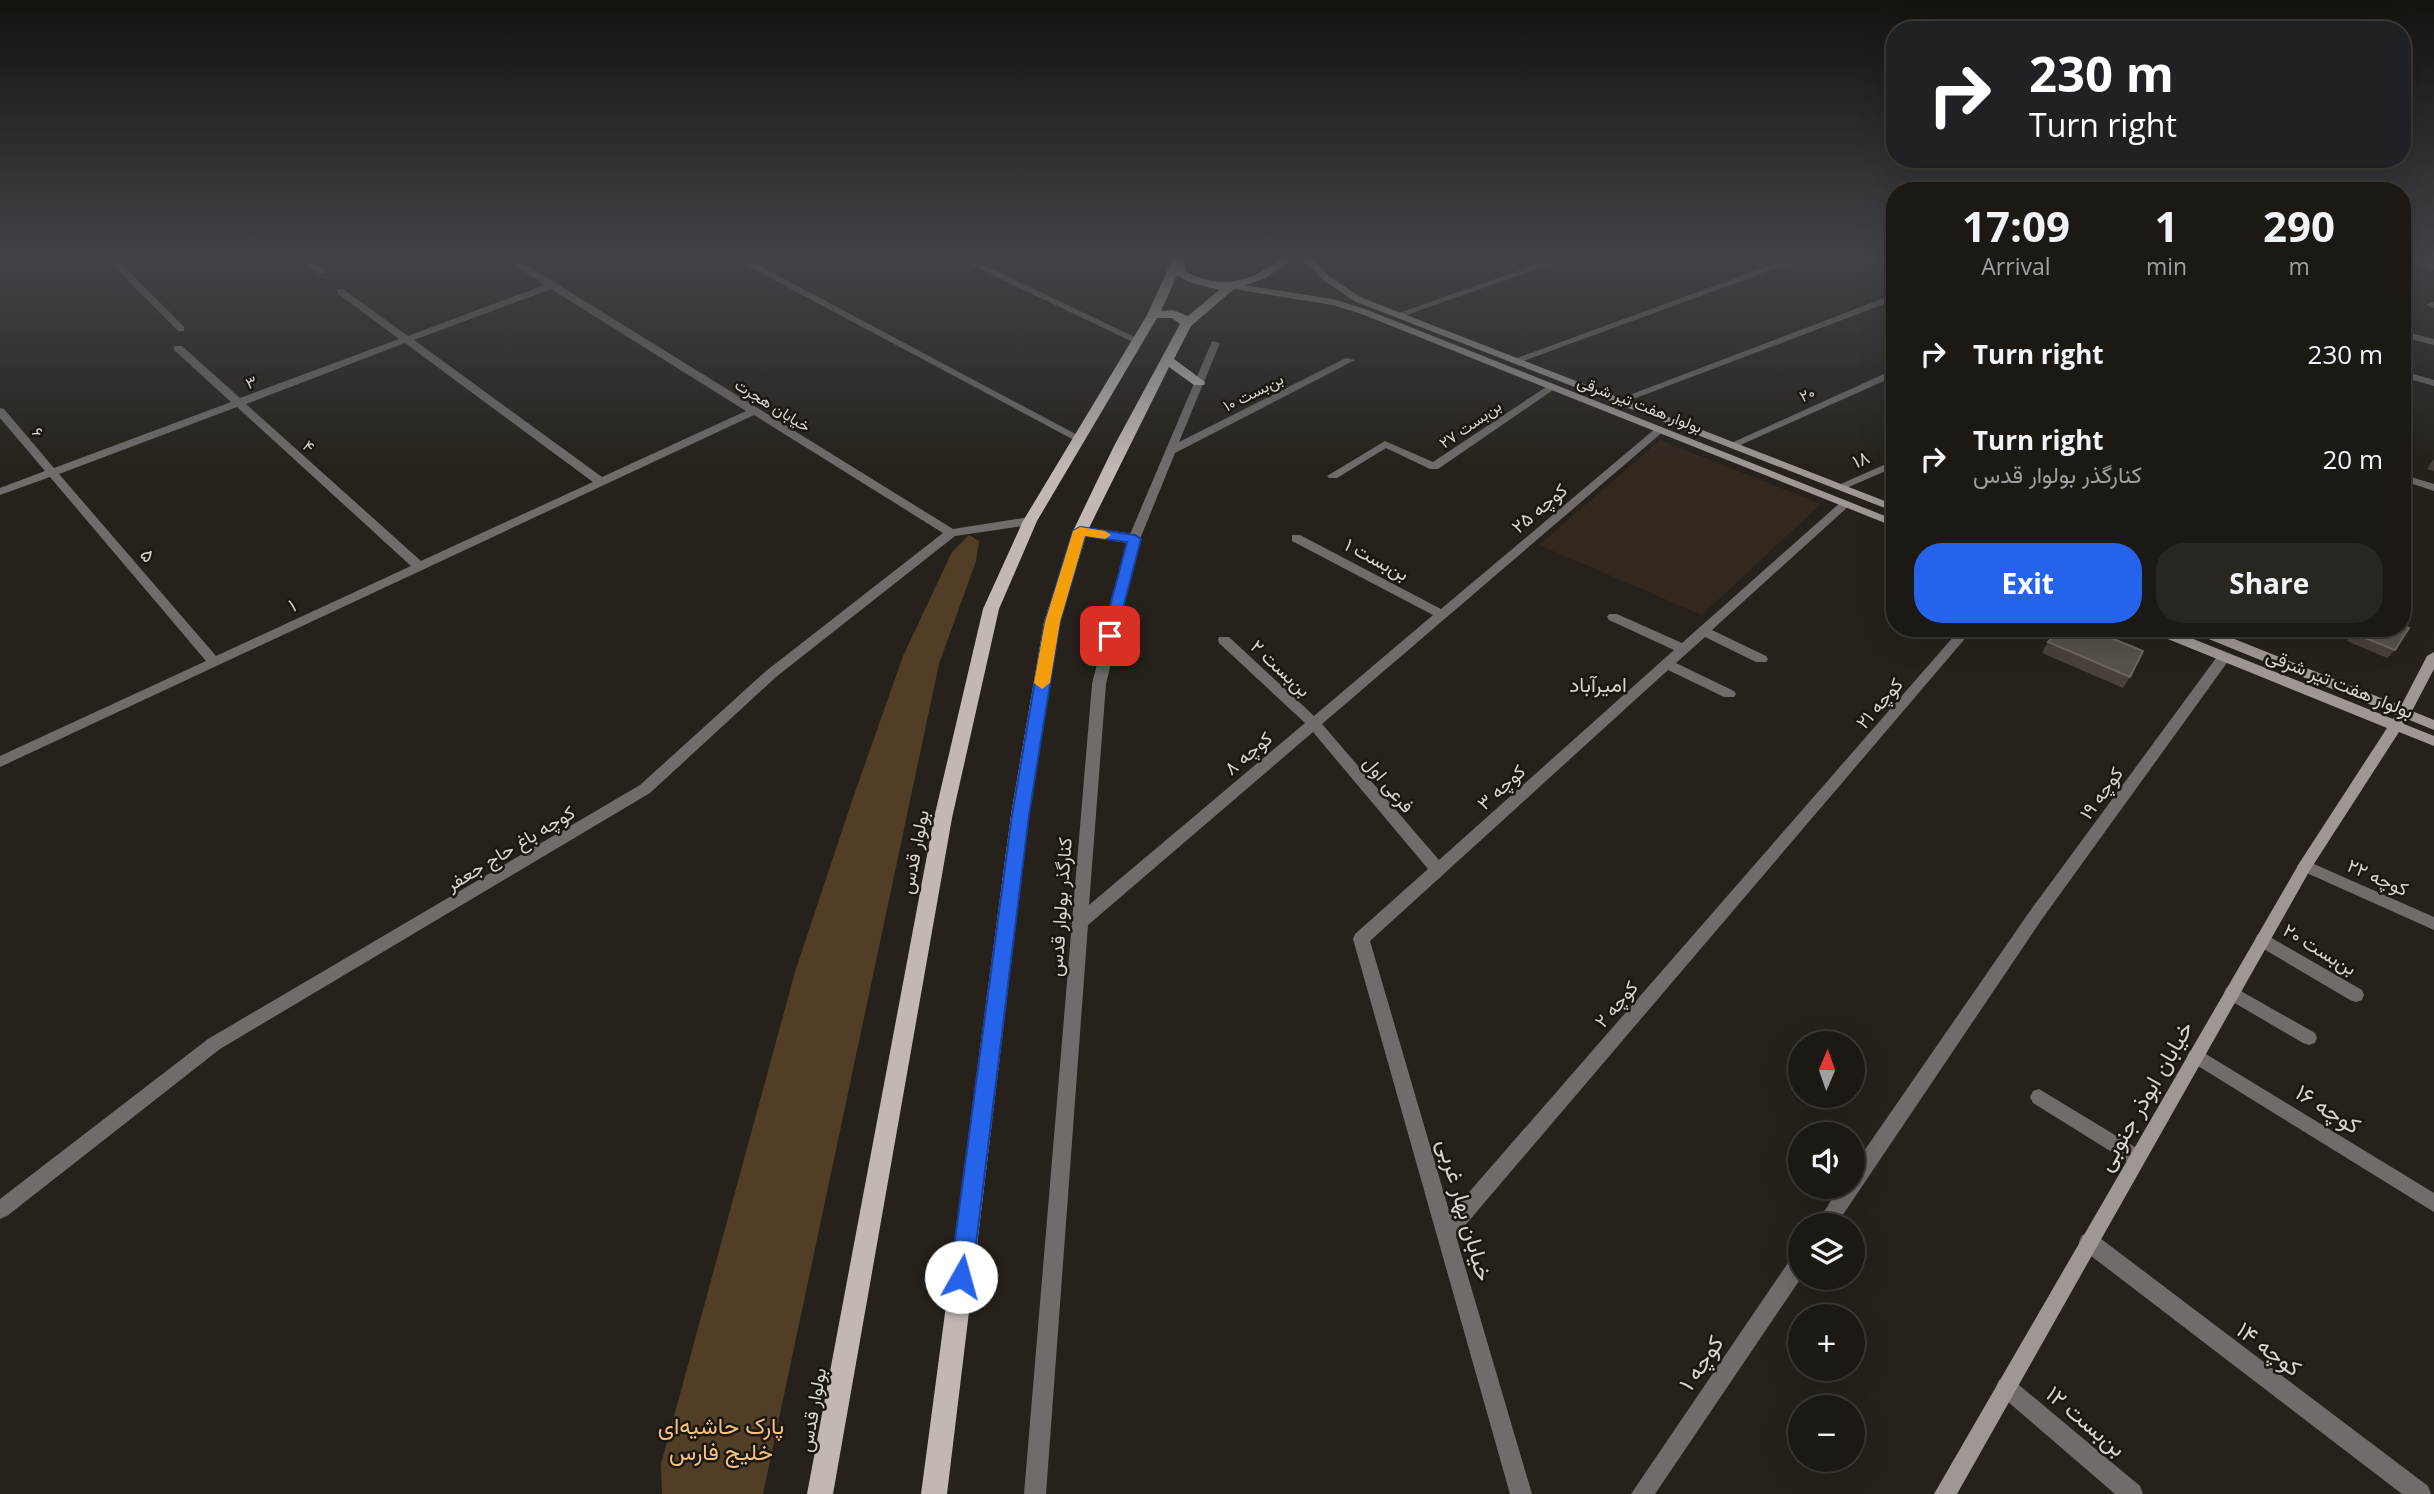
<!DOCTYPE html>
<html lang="en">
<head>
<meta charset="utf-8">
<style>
  body { margin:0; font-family:"Open Sans",Vazirmatn,sans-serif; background:#292622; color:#f1f3f6; height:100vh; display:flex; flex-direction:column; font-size:26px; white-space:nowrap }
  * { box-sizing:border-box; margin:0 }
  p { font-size:23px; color:#a0a0a0 }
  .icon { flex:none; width:38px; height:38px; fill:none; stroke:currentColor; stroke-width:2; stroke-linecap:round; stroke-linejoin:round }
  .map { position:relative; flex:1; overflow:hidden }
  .details { position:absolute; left:1886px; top:182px; width:525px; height:455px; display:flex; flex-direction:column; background:#1c1914; border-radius:28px; box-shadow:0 7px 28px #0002,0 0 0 2px #3a3834 }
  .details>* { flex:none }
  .hud { position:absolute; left:1886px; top:21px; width:525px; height:147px; border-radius:28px; box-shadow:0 7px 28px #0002,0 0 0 2px #3a3834; background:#202124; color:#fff; overflow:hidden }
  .needle { width:46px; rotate:2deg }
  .fabs { position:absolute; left:1788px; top:1031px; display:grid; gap:14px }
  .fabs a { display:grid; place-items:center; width:77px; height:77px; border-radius:50%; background:#1c1914; box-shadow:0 7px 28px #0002,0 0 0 2px #3a3834; font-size:35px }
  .pin { position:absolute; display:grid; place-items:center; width:60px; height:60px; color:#fff; margin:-30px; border-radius:14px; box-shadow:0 4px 10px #0006 }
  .me { position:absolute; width:77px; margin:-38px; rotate:7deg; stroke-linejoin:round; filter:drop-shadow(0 0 5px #0008) }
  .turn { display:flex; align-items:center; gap:24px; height:147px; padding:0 28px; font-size:32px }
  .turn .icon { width:91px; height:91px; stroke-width:2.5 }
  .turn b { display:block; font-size:49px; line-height:60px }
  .eta { display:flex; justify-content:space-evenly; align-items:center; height:119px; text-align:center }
  .eta b { font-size:42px; font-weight:700; line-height:49px }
  .primary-button { display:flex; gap:14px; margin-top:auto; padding:14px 28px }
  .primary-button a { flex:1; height:80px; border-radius:28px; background:#2563eb; color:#fff; font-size:28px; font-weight:700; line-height:80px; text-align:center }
  .primary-button a+a { background:#292622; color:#f1f3f6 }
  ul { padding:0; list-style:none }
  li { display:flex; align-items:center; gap:21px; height:105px; padding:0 28px }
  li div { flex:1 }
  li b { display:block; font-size:26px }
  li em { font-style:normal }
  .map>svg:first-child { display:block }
  .built { fill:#32281e }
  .green { fill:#523e26 }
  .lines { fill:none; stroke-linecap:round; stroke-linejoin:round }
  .street { fill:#716c6a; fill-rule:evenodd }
  .secondary { fill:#9e9793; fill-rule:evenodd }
  .primary { fill:#c1b8b4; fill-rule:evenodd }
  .wall { fill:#48413b }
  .building { fill:#57514b; stroke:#6c6560; stroke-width:2 }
  .route { fill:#2563eb; stroke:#184099; stroke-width:2 }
  .slow { fill:#f59e0b }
  .labels { text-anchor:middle; stroke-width:5; stroke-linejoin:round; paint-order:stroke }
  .far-street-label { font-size:16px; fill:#d8d4d0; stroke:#1c1711 }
  .street-label { font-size:19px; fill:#d8d4d0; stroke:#1c1711 }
  .neighbourhood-label { font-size:21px; fill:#dbd4cb; stroke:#1c1711 }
  .near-street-label { font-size:23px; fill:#d8d4d0; stroke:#1c1711 }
  .near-park-label { font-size:23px; fill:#f6c281; stroke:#1c1711 }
</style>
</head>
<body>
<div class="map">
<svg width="2434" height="1494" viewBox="0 0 2434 1494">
  <rect width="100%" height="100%" fill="#26211a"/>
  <!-- built -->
  <path class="built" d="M1660,440L1821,504L1702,615L1539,545Z"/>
  <!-- green -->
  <path class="green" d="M969,535L979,541L976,561L939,664L763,1494H662L661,1464L795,972L853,798L903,656L952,552Z"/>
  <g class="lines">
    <!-- street -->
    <g class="street">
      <path d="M106,258H116L184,327V331H178Z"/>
      <path d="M298,258H309L327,272L319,274Z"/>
      <path d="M504,258H515L953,529L1030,517L1036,521L1030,525L955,536L776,677L650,793L220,1049L7,1216L0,1219V1199L208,1039L640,785L766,671L943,533L754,415L0,767V756L206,661L50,477L0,495V488L45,471L0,418V408L4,409L54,468L231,402L174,350V346H182L240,398L399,339L337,293V289H343L408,336L544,285ZM551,289L746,411L602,477L414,340ZM405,343L593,482L421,561L246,404ZM237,407L411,566L216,656L59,474Z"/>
      <path d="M733,258H745L1083,438L1078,441L1074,440Z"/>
      <path d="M957,258H969L1143,341L1135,343Z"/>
      <path d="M1554,258H1568L1401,317L1393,315Z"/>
      <path d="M1790,258H1804L1518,363L1509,361Z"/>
      <path d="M2403,258L2434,263V269L2403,262Z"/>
      <path d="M1895,294V300L1620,404H1612L1611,402Z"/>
      <path d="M2431,302H2434V308L2426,305Z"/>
      <path d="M2403,331L2434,339V345L2403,337Z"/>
      <path d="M1212,341L1220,343L1179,442L1346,358L1355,360L1175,453L1140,539L1106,684L1089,905L1305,723L1219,643L1218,640L1219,637H1229L1314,716L1433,615L1292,541V535H1300L1441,609L1656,428L1660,427L1665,430L1322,724L1439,860L1674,650L1609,620L1607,617L1609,614H1617L1682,643L1841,502H1849L1851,504L1712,630L1766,656L1768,659L1766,662H1756L1705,637L1676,663L1734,691L1736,694L1734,697H1724L1668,670L1370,941L1450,1214L1961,628H1974L1456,1236L1532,1494H1510L1353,939L1355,934L1428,869L1313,732L1088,925L1046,1494H1024L1092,684L1128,539Z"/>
      <path d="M1895,369V376L1736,447H1728L1727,445Z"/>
      <path d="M2403,371L2434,380V386L2403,377Z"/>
      <path d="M1549,385L1554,388L1553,390L1438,469H1430L1386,448L1337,478H1329L1327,476L1385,441L1433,462Z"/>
      <path d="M1895,460V467L1844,489H1836L1834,487Z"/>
      <path d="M2411,477L2434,484V491L2407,482V478Z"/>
      <path d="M2224,653L2229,654L2231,657L2229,660L2042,919L1836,1225H1816L1840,1186H1853V1167L2030,911L2219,654Z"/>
      <path d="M2305,860L2434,917V930L2300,870L2297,866L2300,862Z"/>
      <path d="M2263,933L2362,990L2364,995L2362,1000L2356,1002L2350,1000L2257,945L2255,940L2257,935Z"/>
      <path d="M2232,986L2315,1033L2317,1038L2315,1043L2309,1045L2303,1043L2226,998L2224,993L2226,988Z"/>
      <path d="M2196,1048L2434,1193V1212L2190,1061L2187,1056L2190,1051Z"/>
      <path d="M2039,1089L2143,1152L2146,1158L2143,1164L2137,1166L2131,1164L2033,1103L2030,1097L2033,1091Z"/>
      <path d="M2089,1233L2096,1235L2428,1486L2431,1494H2402L2082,1249L2079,1242L2082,1235Z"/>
      <path d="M1801,1252V1278L1655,1494H1631L1794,1254Z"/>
      <path d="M2006,1377L2013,1380L2140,1486L2143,1494H2115L1999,1394L1996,1387L1999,1380Z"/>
    </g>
    <!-- secondary -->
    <g class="secondary">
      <path d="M1302,258H1312L1329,276L1360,297L1895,505V512L1354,301L1323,280Z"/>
      <path d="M1237,284L1333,299L1365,309L1895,520V527L1359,313L1332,305L1234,289V285Z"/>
      <path d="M2147,628H2166L2393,719L2396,715L2189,631L2188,628H2207L2401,706L2427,656L2434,652V669L2412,711L2434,720V730L2407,719L2404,724L2434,736V746L2399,732L2310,870L1957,1494H1934L2300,862L2387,728L2148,631Z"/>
    </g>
    <!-- primary -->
    <path class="primary" d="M1173,258H1185V271C1209,284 1233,286 1259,273C1272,266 1278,258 1293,258L1266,278L1234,289L1191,326L1174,359L1205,382L1204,385H1194L1169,367L1089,528L1134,534L1141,539L1134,544L1086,536L1060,622L1029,815L947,1494H921L1011,815L1044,622L1073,531L1114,446L1180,324L1172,318H1157L1037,521L999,609L952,818L833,1494H807L934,818L983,609L1023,521L1147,315ZM1177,275L1189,282L1219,290L1188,316L1173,310L1161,311Z"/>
  </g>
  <!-- wall -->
  <g class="wall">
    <path d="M2434,459V471L2427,469Z"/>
    <path d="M2355,628H2403L2395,650L2387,658L2347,641Z"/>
    <path d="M2048,642L2130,677L2123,688L2042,653Z"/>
  </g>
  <!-- building -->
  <g class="building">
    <path d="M2403,625L2409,628L2395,650L2353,633L2356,628H2403Z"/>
    <path d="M2062,628H2087L2143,651L2130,677L2048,642Z"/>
  </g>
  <!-- sky -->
  <linearGradient id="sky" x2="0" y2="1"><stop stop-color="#15120e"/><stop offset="0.55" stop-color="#414349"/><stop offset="1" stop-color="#414349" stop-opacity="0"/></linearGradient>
  <rect width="2434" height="468" fill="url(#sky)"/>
  <!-- route -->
  <path class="route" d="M1080,527L1135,535L1141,539L1115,639L1110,640L1102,636L1127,542L1085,536L1060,622L1029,815L972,1277L969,1284L961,1288L954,1284L950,1277L1012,815L1045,622L1073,531Z"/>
  <!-- slow -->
  <path class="slow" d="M1080,527L1105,531L1111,535L1105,539L1085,536L1060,622L1050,683L1042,689L1034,683L1045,622L1073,531Z"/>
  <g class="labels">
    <!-- far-street labels -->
    <g class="far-street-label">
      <text transform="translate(251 382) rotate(-21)" y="6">۳</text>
      <text transform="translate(1253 392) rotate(-27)" y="6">بن‌بست ۱۰</text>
      <text transform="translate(1807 394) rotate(-24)" y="6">۲۰</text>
      <text transform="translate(1640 404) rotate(21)" y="6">بولوار هفت تیر شرقی</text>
      <text transform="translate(773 405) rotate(32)" y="6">خیابان هجرت</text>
      <text transform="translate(1470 424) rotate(-35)" y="6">بن‌بست ۲۷</text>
      <text transform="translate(38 432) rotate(50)" y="6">۶</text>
      <text transform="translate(309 446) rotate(42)" y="6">۴</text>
    </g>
    <!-- street labels -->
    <g class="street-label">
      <text transform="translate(1861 459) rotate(-23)" y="7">۱۸</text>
      <text transform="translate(1539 508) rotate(-40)" y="7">کوچه ۲۵</text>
      <text transform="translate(148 555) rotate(50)" y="7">۵</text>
      <text transform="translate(1377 559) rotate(28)" y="7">بن‌بست ۱</text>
      <text transform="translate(292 605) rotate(-25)" y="7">۱</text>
      <text transform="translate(1281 668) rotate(43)" y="7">بن‌بست ۲</text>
      <text transform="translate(2340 683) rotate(22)" y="7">بولوار هفت تیر شرقی</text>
      <text transform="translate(1879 703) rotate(-49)" y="7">کوچه ۲۱</text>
      <text transform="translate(1248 753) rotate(-40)" y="7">کوچه ۸</text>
      <text transform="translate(1389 784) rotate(50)" y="7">فرعی اول</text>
      <text transform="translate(1501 787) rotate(-42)" y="7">کوچه ۳</text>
      <text transform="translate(2101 793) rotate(-54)" y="7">کوچه ۱۹</text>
      <text transform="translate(510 848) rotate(-31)" y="7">کوچه باغ حاج جعفر</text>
      <text transform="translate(914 852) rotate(-79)" y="7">بولوار قدس</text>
      <text transform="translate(2378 877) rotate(24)" y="7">کوچه ۲۲</text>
      <text transform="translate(1060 907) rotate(-86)" y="7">کنارگذر بولوار قدس</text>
      <text transform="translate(2320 949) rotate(31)" y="7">بن‌بست ۲۰</text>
      <text transform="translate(1616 1004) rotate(-49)" y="7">کوچه ۲</text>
      <text transform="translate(812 1410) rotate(-80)" y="7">بولوار قدس</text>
    </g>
    <!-- neighbourhood labels -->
    <g class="neighbourhood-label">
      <text x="1598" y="692">امیرآباد</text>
    </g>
    <!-- near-street labels -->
    <g class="near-street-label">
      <text transform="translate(2145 1096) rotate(-60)" y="8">خیابان ابوذر جنوبی</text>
      <text transform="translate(2328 1109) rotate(32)" y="8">کوچه ۱۶</text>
      <text transform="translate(1465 1210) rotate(74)" y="8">خیابان بهار غربی</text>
      <text transform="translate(2269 1349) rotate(37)" y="8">کوچه ۱۴</text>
      <text transform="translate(1701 1363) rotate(-56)" y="8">کوچه ۱</text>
      <text transform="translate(2086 1421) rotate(40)" y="8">بن‌بست ۱۲</text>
    </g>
    <!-- near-park labels -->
    <g class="near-park-label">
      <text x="721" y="1434">پارک حاشیه‌ای<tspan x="721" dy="26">خلیج فارس</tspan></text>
    </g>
  </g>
</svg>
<div class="fabs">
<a><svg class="needle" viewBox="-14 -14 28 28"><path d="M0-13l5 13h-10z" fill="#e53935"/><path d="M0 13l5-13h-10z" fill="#a0a0a0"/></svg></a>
<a><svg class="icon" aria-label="sound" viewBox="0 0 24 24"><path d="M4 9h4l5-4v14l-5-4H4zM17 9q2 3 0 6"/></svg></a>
<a><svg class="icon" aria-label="layers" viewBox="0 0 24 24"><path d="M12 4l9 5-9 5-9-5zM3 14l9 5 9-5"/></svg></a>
<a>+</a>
<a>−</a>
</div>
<div class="pin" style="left:1110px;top:636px;background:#d93025"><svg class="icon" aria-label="arrive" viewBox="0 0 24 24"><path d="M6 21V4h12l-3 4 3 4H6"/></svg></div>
<svg class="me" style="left:961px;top:1277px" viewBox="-20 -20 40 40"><circle r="19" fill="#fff"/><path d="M0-13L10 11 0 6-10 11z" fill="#2563eb"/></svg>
<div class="hud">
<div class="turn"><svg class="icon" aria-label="right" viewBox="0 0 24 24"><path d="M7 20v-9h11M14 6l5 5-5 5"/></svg><div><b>230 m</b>Turn right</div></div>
</div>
<section class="details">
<div class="eta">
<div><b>17:09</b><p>Arrival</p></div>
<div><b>1</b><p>min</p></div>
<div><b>290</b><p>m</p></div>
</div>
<ul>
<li><svg class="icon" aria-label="right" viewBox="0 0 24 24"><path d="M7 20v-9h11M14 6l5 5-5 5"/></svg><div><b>Turn right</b></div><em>230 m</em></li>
<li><svg class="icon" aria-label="right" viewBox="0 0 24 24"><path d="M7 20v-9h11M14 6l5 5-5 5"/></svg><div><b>Turn right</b><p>کنارگذر بولوار قدس</p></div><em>20 m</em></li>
</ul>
<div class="primary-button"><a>Exit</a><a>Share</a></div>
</section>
</div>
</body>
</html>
